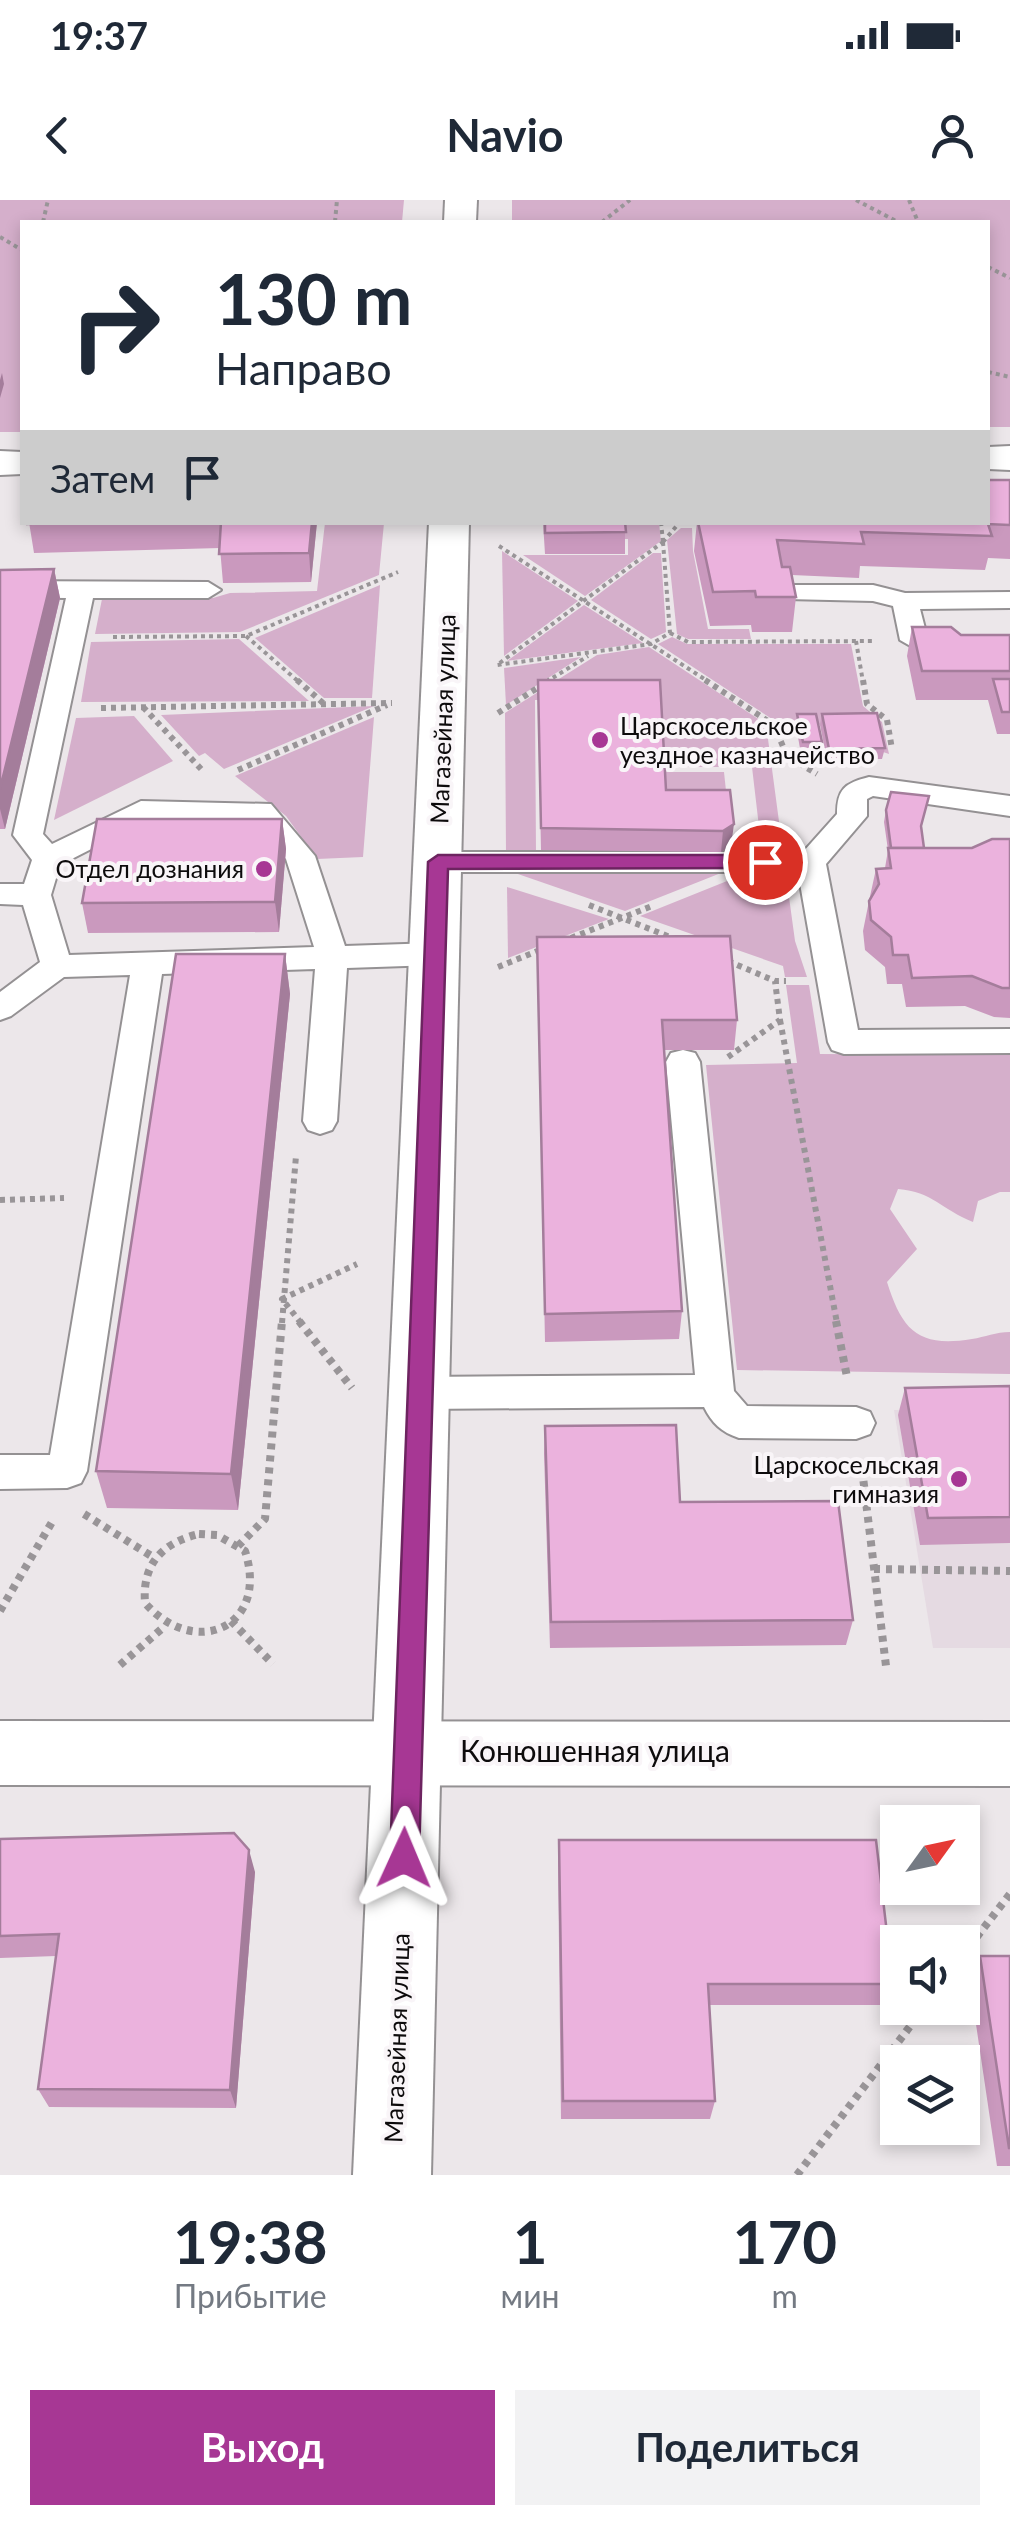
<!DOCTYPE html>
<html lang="ru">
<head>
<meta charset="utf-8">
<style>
  body { margin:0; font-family:Lato,sans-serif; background:#f2f2f3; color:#1f2937; height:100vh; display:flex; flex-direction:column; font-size:38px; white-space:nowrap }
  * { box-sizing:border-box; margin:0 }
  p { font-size:32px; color:#747a83 }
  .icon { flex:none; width:55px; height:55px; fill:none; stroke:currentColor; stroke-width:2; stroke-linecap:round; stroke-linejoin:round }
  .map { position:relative; height:1975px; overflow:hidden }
  .drawer { display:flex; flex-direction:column; background:#fff; flex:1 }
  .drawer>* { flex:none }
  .guide { position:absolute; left:20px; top:20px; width:970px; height:305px; border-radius:0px; box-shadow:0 5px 15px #0003; background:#fff; color:#1f2937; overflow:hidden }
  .needle { width:65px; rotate:57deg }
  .fabs { position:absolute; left:880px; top:1605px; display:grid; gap:20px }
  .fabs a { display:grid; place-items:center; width:100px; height:100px; border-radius:0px; background:#fff; box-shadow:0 5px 15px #0003; font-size:50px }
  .pin { position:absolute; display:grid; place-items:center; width:85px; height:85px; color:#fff; margin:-42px; border:5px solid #fff; border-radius:50%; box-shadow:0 2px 10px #0007 }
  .me { position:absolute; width:110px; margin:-55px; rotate:1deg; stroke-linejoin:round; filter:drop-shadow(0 0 8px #0008) }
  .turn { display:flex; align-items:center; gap:35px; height:210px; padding:0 30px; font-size:45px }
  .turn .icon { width:130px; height:130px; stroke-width:2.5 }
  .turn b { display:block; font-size:70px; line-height:85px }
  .then { display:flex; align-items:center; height:95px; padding:0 30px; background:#0003; gap:20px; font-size:38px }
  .eta { display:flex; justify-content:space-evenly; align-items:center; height:170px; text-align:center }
  .eta b { font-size:60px; font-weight:700; line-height:70px }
  .button { display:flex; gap:20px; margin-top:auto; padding:20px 30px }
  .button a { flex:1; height:115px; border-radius:0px; background:#a73794; color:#fff; font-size:40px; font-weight:700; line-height:115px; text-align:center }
  .button a+a { background:#f2f2f3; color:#1f2937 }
  .status { display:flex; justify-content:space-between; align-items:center; height:70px; padding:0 50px; background:#fff; direction:ltr }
  .status svg { height:28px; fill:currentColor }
  header { display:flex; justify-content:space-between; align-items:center; height:130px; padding:0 30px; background:#fff; font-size:45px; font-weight:700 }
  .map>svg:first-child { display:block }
  .built { fill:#e5dae2 }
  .green { fill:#d5afcb }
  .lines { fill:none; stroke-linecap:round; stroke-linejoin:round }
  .lane-casing { stroke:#949193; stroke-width:4 }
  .street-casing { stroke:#949193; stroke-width:4 }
  .secondary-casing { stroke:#949193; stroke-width:4 }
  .path-far2 { stroke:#999598; stroke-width:4; stroke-dasharray:4 4; stroke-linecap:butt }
  .path-far1 { stroke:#999598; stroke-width:6; stroke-dasharray:5 5; stroke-linecap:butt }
  .path { stroke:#999598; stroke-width:8; stroke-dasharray:6 6; stroke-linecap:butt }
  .lane { fill:#fff; fill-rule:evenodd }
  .street { fill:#fff; fill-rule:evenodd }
  .secondary { fill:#fff; fill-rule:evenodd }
  .wall { fill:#ca99be }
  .shaded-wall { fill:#a47d9b }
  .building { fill:#ebb2dd; stroke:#a47d9b; stroke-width:2.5 }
  .route { fill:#a73794; stroke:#6d2460; stroke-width:2.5 }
  .poi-dot { fill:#a73794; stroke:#f9f5f8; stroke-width:4 }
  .labels { text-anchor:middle; stroke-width:8; stroke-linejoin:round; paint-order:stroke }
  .street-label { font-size:25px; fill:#0d0b0c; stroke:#f9f5f8 }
  .poi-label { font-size:25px; fill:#0d0b0c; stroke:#f9f5f8; text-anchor:end }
  .near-street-label { font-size:30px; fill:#0d0b0c; stroke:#f9f5f8 }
</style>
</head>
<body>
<div class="status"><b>19:37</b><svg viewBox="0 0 49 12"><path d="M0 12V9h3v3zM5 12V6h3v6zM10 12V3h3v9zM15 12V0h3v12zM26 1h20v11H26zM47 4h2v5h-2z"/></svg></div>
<header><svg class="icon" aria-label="back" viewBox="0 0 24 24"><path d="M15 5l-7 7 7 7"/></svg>Navio<svg class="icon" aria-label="person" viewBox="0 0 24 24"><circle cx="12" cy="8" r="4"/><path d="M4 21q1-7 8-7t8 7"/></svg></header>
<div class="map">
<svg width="1010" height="1975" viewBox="0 0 1010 1975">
  <rect width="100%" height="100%" fill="#ece7ea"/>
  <!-- built -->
  <path class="built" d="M1010,1209V1448H933L894,1210Z"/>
  <!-- green -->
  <g class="green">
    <path d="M0,0H404L402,22H22V232H0Z"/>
    <path d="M512,0H1010V227H988V22H512Z"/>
    <path d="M325,323H384L379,375L240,432L95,434L102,399L213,398L230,393L317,391Z"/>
    <path d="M613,323H659L661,341L585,396L523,355H628V339H614Z"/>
    <path d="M681,328H692L693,351L708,429H749L751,439H688L677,434L667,340Z"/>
    <path d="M502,351L578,401L504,456Z"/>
    <path d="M653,353H661L666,432L651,439L591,400Z"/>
    <path d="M380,385L372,498H324L255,438Z"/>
    <path d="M584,405L643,443L507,461Z"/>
    <path d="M672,437L687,444H851L863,506L882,522L889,554L883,552L876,524L781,525L658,444Z"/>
    <path d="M239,439L309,501L81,502L91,442Z"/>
    <path d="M649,447L766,524L782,644H761L752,567H666L660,501L535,500L536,654L506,652L505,513L597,455Z"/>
    <path d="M581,457L506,505L504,468Z"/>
    <path d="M374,506L224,569L205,553L199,556L161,515Z"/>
    <path d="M134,516L173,561L54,620L76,518Z"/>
    <path d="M374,517L363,657L317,659L286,616L235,576Z"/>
    <path d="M665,572H724L728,610H668Z"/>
    <path d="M515,673H721L625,711Z"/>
    <path d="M742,675H786L795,741L807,777H785L783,766L640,716Z"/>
    <path d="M507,687L609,719L508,758Z"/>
    <path d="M786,785H809L820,854L1010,855V992H1000L978,1001L973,1022C941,1009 933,992 898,989L890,1009L917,1049L887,1082C902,1130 918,1148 972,1139C985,1137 996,1132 1010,1132V1174L737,1170L706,865L797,863Z"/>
  </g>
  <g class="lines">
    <defs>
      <g id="lane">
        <path d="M0,381L208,382L221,390L208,398H93L43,634L52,644L141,601L271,604L315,656L345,746L435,743L446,746L451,754L446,762L435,765L347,768L337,921L332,930L320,934L308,930L303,921L315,769L162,774L87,1271L81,1283L67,1288L0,1289V1255H50L130,775L64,777L11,816L0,820V792L40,762L23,705L0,704V684H24L32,660L13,635L66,398L0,397ZM146,621H253L286,659L314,747L69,755L51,695L60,665Z"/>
        <path d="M795,385H873L905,393L1010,392V408L920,409L928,440L914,448L900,440L893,406L873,401L786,399L782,393Z"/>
        <path d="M869,577L1010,596V616L873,596L867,599V616L826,664L858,830L1010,829V853L844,854L832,850L828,842L798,672H438L427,669L423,662L427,655L438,652H803L837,614C837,589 845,583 869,577Z"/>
        <path d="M683,850L695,853L700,862L734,1191L747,1206L856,1207L870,1212L875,1223L870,1234L856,1239L739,1238C721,1232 712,1223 704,1207L420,1209L407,1204L401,1193L407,1182L420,1177L695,1175L666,862L671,853Z"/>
      </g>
      <g id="street">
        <path d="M445,0H477L476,22H444Z"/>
        <path d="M429,322H469L431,1975H353Z"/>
      </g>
      <g id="secondary">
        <path d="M1010,246V270L988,269V247Z"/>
        <path d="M0,251L22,252V274L0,275Z"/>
        <path d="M0,1521L1010,1522V1586L0,1585Z"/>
      </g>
    </defs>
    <!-- lane casing -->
    <use href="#lane" class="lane-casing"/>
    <!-- street casing -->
    <use href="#street" class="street-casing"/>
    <!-- secondary casing -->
    <use href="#secondary" class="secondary-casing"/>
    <!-- path-far2 -->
    <g class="path-far2">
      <path d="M856,0L898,22"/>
      <path d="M909,0L918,22"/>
      <path d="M43,22L48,0"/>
      <path d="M335,22L337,0"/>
      <path d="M602,22L630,0"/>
      <path d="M0,37L22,50"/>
      <path d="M988,67L1010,78"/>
      <path d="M988,172L1010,177"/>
      <path d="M661,322L663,342"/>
      <path d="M663,342L670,433L651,444L497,465Z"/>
      <path d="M663,342L680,322"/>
      <path d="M499,346L709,482"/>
      <path d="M670,433L688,442L872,441"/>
      <path d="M246,436L299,482"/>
      <path d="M113,437L246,436L398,372"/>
      <path d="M856,441L863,482"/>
      <path d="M546,482L588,456"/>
    </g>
    <!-- path-far1 -->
    <g class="path-far1">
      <path d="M297,480L323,503"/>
      <path d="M705,480L774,525L787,556L817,574"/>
      <path d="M863,480L867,504L887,520L892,549"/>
      <path d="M143,507L202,570"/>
      <path d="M101,508L392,503"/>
      <path d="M498,513L550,480"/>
      <path d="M238,570L387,505"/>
      <path d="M589,705L675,739"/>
      <path d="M571,738L652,706"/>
      <path d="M728,761L775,781H786"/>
      <path d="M498,767L545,748"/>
      <path d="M780,820L837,1123"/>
      <path d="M728,857L780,820L775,781"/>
      <path d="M0,1000L64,998"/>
      <path d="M282,1123L296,956"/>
      <path d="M301,1123L282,1099L357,1064"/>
    </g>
    <!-- path -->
    <g class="path">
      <path d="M299,1121L352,1188"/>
      <path d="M836,1121L847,1177"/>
      <path d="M862,1269L886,1466"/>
      <path d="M84,1314L153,1357"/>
      <path d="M199,1334L217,1335L245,1351C270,1427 195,1460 145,1403C142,1364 162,1343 199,1334Z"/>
      <path d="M238,1346L265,1319L282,1121"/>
      <path d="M874,1369L1010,1371"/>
      <path d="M0,1411L52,1322"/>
      <path d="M231,1421L273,1464"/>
      <path d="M120,1465L165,1426"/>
      <path d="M962,1756L1010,1694"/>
      <path d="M797,1975L924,1808"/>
    </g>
    <!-- lane -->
    <use href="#lane" class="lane"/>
    <!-- street -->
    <use href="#street" class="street"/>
    <!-- secondary -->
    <use href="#secondary" class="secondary"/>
  </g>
  <!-- wall -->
  <g class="wall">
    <path d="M1010,280V359L988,358L985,370L860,366L859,378L792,375L796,397L792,432H752L751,425L710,426L694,351L697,322H988Z"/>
    <path d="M29,322H317L311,382L223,383L220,348L34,353Z"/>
    <path d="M543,322H625V354H545Z"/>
    <path d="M54,369L60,398L5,629H0V370Z"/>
    <path d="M912,427L961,435H1010V534H997L988,500H916L907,456Z"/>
    <path d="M538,502L666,590H730L731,646L721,652L541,650Z"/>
    <path d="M797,514L822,542L820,553L801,554L796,526Z"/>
    <path d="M822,514L885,548L882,559L827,560L820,525Z"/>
    <path d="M886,610L921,628L924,648H972L1010,639V818L994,817L965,806L906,807L902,784H887L885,767L865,750L863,731L869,701L876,669L885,668L888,650L884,622Z"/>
    <path d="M282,619L286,649L279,732L88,733L82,703Z"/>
    <path d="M537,737L737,820L734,850H664L682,1111L679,1139L545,1142Z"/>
    <path d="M285,754L290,794L238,1310L107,1308L96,1271Z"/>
    <path d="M1010,1186V1343L920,1345L898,1215L905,1188Z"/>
    <path d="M545,1226L680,1302L853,1420L846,1445L550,1448L544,1253Z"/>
    <path d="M0,1639L255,1672L236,1908L49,1907L38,1889L56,1756L0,1758Z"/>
    <path d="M559,1640L893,1784L884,1805H709L715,1901L710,1919H561L558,1662Z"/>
    <path d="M980,1756H1010V1966H997L969,1777Z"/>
  </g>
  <!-- shaded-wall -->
  <g class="shaded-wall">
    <path d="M2,173L4,184L0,198V180Z"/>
    <path d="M312,322H317L311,382L309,353Z"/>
    <path d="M54,369L60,398L5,629L0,609V589Z"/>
    <path d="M282,619L286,649L279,732L275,702Z"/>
    <path d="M734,624L731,646L721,652L723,631Z"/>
    <path d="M285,754L290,794L238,1310L231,1274Z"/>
    <path d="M249,1650L255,1672L236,1908L230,1890Z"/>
  </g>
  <!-- building -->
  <g class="building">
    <path d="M988,280H1010V325L988,324L992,336L861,332L864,344L777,340L782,367H790L796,397H756L755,391L713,392L698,322H988Z"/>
    <path d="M29,322H83L28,324Z"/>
    <path d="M221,322H312L309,353L219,354Z"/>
    <path d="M545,322H625L626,332L545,333Z"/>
    <path d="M54,369L0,589V370Z"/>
    <path d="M912,427H951L961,435H1010V471H922Z"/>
    <path d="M993,479H1010V512H1002Z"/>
    <path d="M538,480H660L666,590H730L734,624L723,631L541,628Z"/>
    <path d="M877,513L885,548L829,549L822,514Z"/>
    <path d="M797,514H816L822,542H803Z"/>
    <path d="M891,592L929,596L921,626L924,648H891L886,610Z"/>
    <path d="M97,619H282L275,702L82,703Z"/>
    <path d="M992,639H1010V788H1002L972,776L912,778L908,755H893L891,737L871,720L869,701L879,684L876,669L891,668L888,648H972Z"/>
    <path d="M730,736L737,820H662L682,1111L545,1114L537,737Z"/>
    <path d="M176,754H285L231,1274L96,1271Z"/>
    <path d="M1010,1186V1317L928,1318L905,1188Z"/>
    <path d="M676,1225L680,1302L838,1301L853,1420L551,1422L545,1226Z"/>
    <path d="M234,1633L249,1650L230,1890L38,1889L59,1734L0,1736V1639Z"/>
    <path d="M559,1640H876L893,1784H708L715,1901H563Z"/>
    <path d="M980,1756H1010V1948H1009Z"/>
  </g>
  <!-- route -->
  <path class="route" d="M438,655H765L775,662L765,668L448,669L419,1658L415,1668L404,1672L394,1668L390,1658L428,662Z"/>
  <!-- markers -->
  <g class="poi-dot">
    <circle cx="600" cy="540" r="10"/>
    <circle cx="264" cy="669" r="10"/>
    <circle cx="959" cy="1279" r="10"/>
  </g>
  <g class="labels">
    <!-- street labels -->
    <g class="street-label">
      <text transform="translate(443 519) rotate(-88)" y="9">Магазейная улица</text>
      <text transform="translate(397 1838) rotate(-88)" y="9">Магазейная улица</text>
    </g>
    <!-- poi labels -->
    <g class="poi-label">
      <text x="620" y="535" text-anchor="start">Царскосельское<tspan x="620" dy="29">уездное казначейство</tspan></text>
      <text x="244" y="678">Отдел дознания</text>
      <text x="939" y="1274">Царскосельская<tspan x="939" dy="29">гимназия</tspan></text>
    </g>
    <!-- near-street labels -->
    <g class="near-street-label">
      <text x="595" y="1562">Конюшенная улица</text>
    </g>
  </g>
</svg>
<div class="fabs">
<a><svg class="needle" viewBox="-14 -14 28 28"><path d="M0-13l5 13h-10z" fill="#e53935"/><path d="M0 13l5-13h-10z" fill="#747a83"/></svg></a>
<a><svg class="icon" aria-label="sound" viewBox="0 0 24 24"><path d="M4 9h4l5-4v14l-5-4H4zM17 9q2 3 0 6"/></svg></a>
<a><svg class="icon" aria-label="layers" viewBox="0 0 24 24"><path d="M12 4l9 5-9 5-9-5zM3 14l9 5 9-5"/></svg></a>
</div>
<div class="pin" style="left:765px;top:662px;background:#d93025"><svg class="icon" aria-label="arrive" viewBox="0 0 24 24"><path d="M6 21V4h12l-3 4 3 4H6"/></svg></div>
<svg class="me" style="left:404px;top:1658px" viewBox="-20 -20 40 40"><path d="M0-17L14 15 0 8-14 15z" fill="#a73794" stroke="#fff" stroke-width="4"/></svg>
<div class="guide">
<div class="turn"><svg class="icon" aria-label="right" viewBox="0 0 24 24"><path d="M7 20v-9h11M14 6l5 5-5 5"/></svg><div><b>130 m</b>Направо</div></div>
<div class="then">Затем<svg class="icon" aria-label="arrive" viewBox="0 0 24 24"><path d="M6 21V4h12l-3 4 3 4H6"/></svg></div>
</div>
</div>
<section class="drawer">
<div class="eta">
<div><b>19:38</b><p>Прибытие</p></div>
<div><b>1</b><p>мин</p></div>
<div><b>170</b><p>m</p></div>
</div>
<div class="button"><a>Выход</a><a>Поделиться</a></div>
</section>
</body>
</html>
